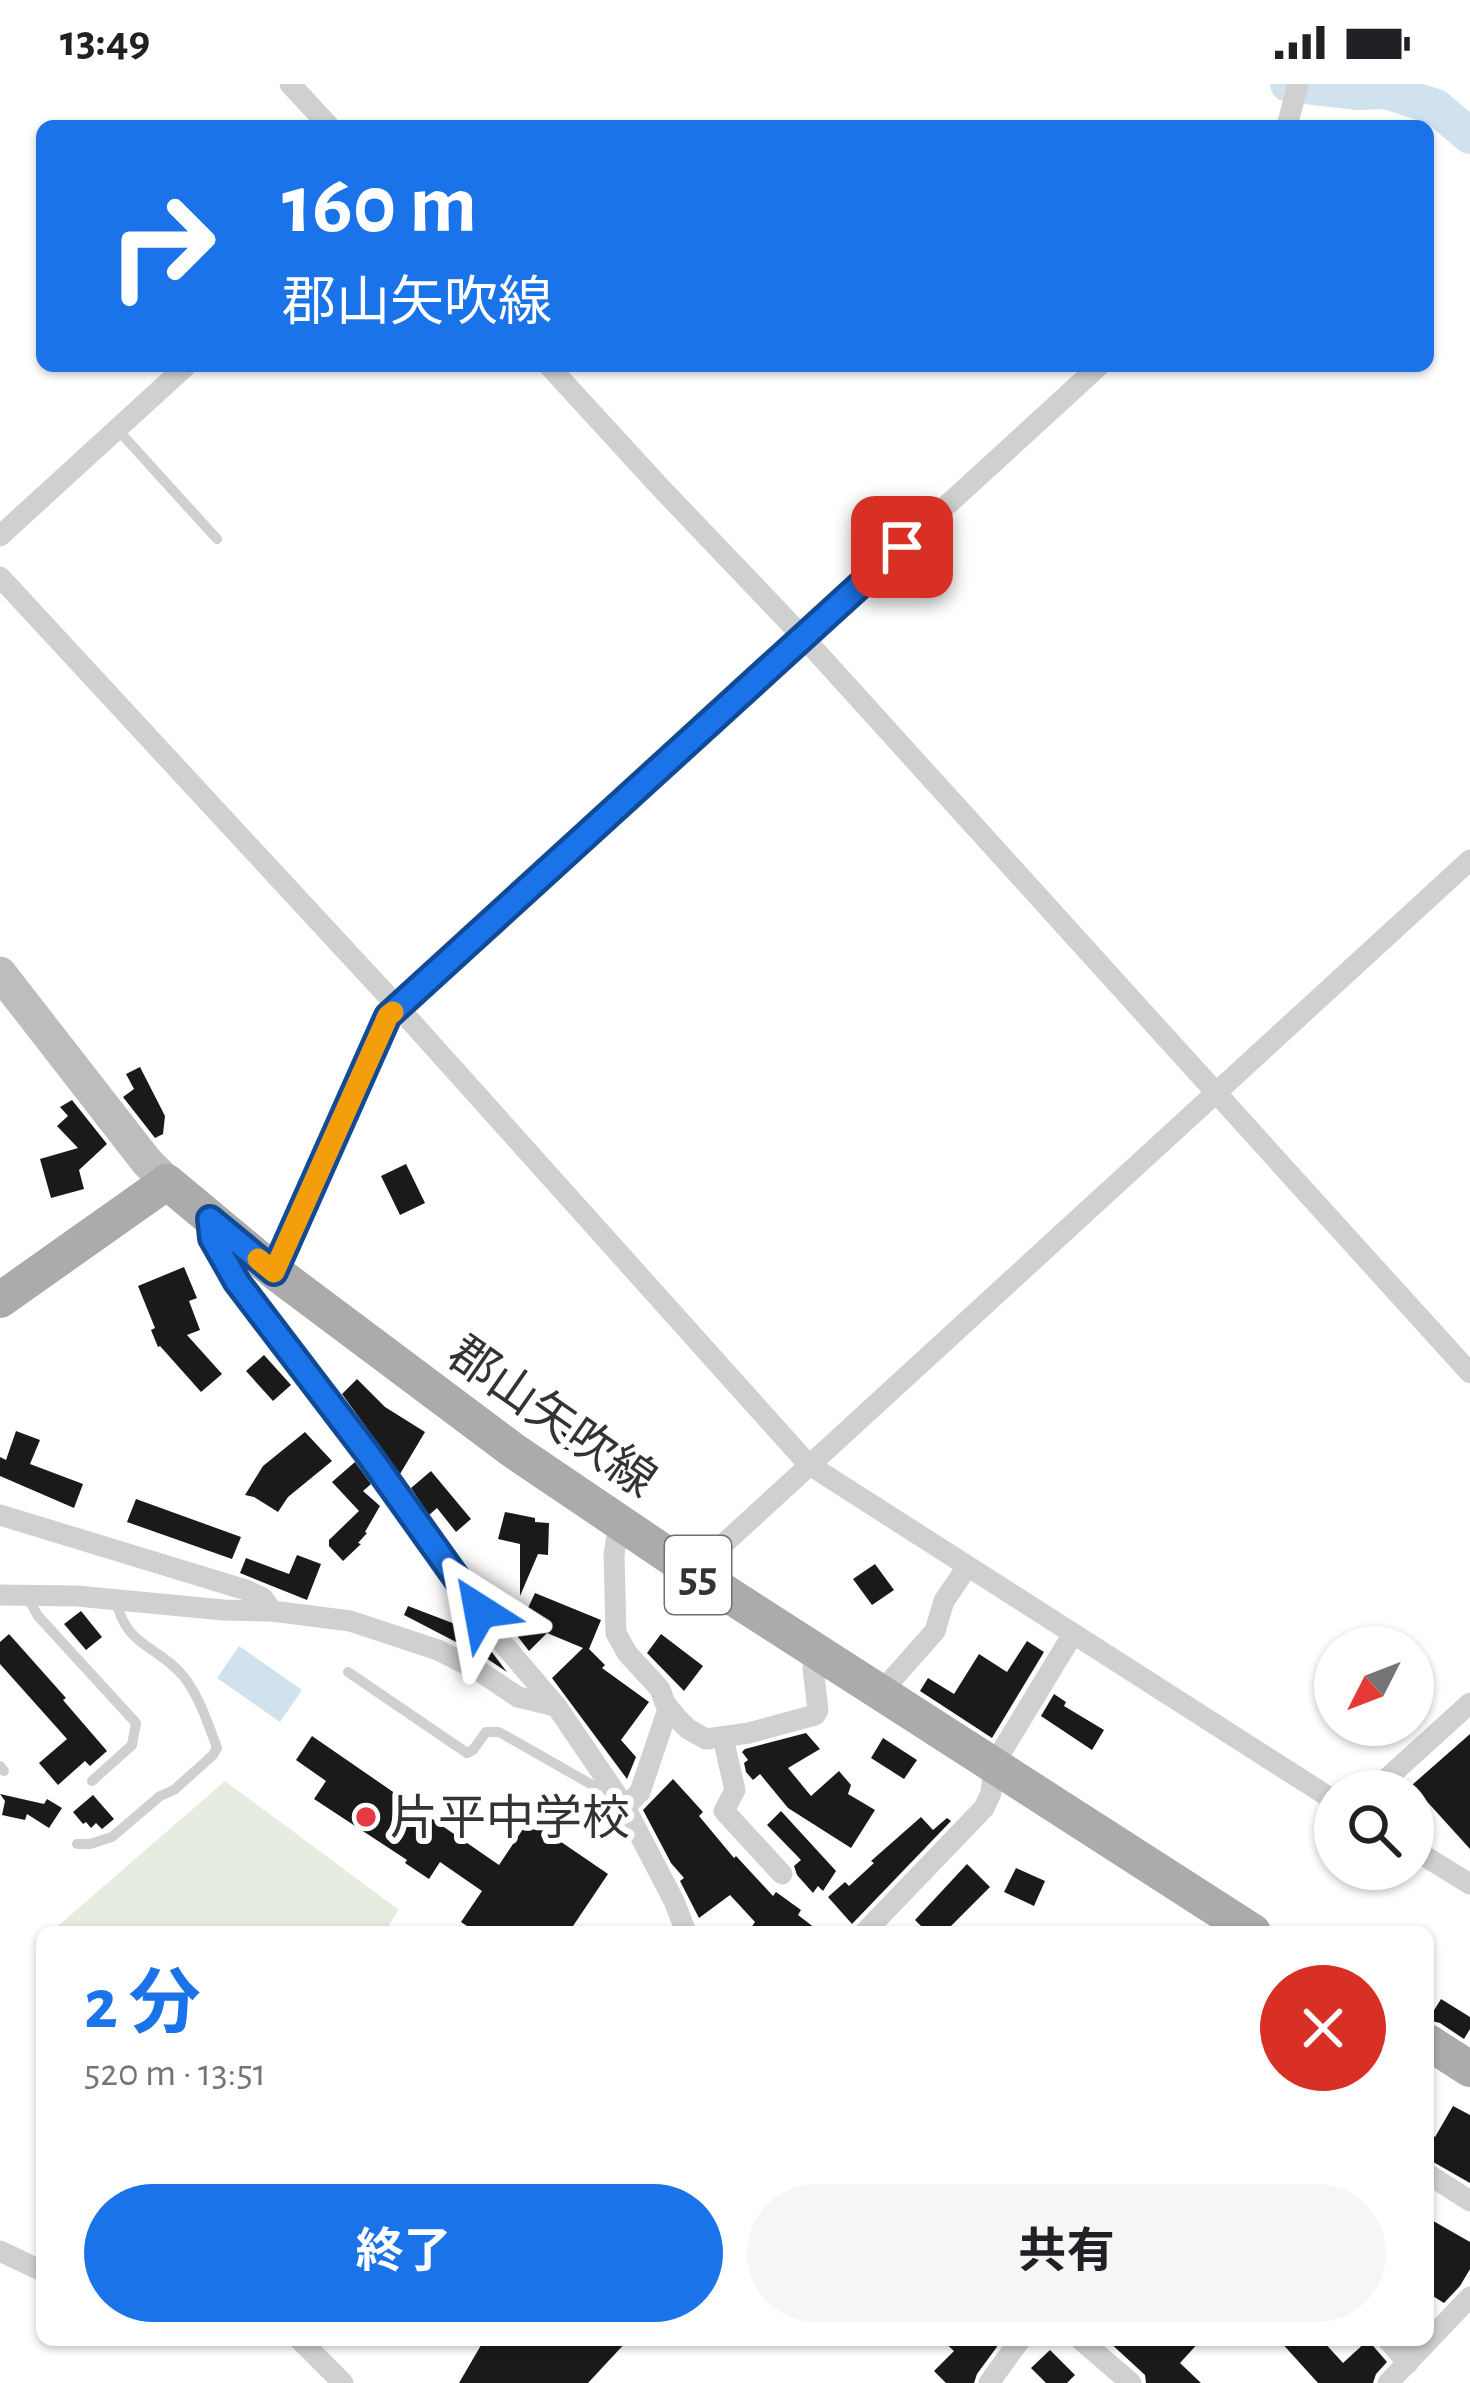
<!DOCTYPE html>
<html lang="ja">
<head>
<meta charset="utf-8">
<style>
  body { margin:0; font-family:"Alegreya Sans","Noto Sans JP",sans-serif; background:#f6f6f6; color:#202124; height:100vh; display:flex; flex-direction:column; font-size:45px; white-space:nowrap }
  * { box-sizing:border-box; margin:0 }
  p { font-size:39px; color:#757577 }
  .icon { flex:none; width:66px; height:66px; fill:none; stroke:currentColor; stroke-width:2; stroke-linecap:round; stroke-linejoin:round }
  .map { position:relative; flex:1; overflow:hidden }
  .sheet { position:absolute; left:36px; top:1842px; width:1398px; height:420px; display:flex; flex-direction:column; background:#fff; border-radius:18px; box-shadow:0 3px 9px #0004 }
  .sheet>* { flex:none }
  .top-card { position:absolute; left:36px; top:36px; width:1398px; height:252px; border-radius:18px; box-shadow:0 3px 9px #0004; background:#1a73e8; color:#fff; overflow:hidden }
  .needle { width:78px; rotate:228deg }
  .fabs { position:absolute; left:1314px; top:1542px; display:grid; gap:24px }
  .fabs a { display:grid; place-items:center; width:120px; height:120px; border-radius:50%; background:#fff; box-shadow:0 3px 9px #0004; font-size:60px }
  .pin { position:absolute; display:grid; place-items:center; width:102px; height:102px; color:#fff; margin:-51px; border-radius:24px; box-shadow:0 6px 18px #0006 }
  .me { position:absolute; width:132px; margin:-66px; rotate:326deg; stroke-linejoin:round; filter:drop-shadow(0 0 9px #0008) }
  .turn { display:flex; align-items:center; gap:42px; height:252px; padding:0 48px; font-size:54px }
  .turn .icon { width:156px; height:156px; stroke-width:2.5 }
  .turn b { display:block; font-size:84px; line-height:102px }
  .round { display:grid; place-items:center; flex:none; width:126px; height:126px; border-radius:63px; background:#f6f6f6 }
  .summary { display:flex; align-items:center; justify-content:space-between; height:204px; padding:0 48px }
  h1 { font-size:72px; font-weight:700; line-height:90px; color:#1a73e8 }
  .cta { display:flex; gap:24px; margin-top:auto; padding:24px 48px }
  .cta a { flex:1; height:138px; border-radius:72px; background:#1a73e8; color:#fff; font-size:48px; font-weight:700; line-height:138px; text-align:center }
  .cta a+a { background:#f6f6f6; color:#202124 }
  .status { display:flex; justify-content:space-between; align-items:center; height:84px; padding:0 60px; background:#fff; direction:ltr }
  .status svg { height:33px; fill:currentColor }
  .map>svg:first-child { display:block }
  .green { fill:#e6ecdf }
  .water { fill:#cfe2ee }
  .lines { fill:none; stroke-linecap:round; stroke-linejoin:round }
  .river { stroke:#cfe2ee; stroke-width:36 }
  .building { fill:#1a1a1a }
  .lane { stroke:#d0d0d0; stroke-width:10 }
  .street { stroke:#d0d0d0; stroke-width:21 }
  .secondary { stroke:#bdbdbd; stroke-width:33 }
  .primary { stroke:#ababab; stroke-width:36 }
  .route-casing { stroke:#114b97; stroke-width:30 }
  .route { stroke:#1a73e8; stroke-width:21 }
  .slow { stroke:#f59e0b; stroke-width:21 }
  .poi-dot { fill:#e63946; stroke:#fff; stroke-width:4.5 }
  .labels { text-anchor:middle; stroke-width:12; stroke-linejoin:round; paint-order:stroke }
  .shield { fill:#fff; stroke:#707070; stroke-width:3 }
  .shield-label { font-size:45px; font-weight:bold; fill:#333 }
  .street-label { font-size:48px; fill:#333; stroke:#fff }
  .poi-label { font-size:48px; fill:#333; stroke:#fff; text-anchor:start }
</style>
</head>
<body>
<div class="status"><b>13:49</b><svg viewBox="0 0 49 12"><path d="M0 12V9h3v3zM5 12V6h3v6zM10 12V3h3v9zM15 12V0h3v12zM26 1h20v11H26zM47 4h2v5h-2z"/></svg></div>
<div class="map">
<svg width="1470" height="2299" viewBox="0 0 1470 2299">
  <rect width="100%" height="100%" fill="#fff"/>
  <!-- green -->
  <path class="green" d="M225,1697L399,1826L384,1848H51Z"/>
  <!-- water -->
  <path class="water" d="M239,1562L302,1606L280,1638L217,1594Z"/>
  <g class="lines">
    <!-- river -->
    <path class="river" d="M1288,0L1358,8L1386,7L1436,23L1470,52"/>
  </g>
  <!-- building -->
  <g class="building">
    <path d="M140,983L165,1032L163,1050L155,1054L123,1013L134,1005L126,990Z"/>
    <path d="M72,1016L107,1060L79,1086L84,1105L51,1114L40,1075L78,1064L57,1042L68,1032L60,1023Z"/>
    <path d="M406,1080L425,1119L400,1131L381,1092Z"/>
    <path d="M184,1183L197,1214L189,1217L200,1246L187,1251L222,1290L201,1308L160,1262L158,1263L151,1246L155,1244L138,1202Z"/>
    <path d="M264,1271L291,1301L273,1317L246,1287Z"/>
    <path d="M357,1295L385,1323L425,1348L400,1390L342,1310Z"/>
    <path d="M564,1338L640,1362L632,1383L586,1367L585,1371L557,1363Z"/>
    <path d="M16,1347L40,1356L30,1380L83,1400L74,1424L0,1392V1373L6,1376Z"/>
    <path d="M305,1348L332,1377L288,1413L278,1428L254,1413L245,1411L263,1382Z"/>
    <path d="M355,1378L371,1400L363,1407L380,1422L365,1448L367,1449L358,1459L361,1460L343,1477L329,1462V1456L359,1427L332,1398Z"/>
    <path d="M431,1387L471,1435L456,1448L437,1424L429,1431L411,1404Z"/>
    <path d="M136,1415L241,1453L232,1475L127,1438Z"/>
    <path d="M505,1428L535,1434V1438L549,1439L548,1471L538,1470L520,1512V1460L498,1455Z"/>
    <path d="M297,1471L321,1480L307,1516L240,1489L246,1474L289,1490Z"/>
    <path d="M875,1480L894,1506L872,1521L853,1495Z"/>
    <path d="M501,1509L528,1524L535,1509L601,1536L589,1565L605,1581L602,1584L649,1618L621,1656L636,1673L627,1695L552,1594L583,1564L547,1549L529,1567L494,1522Z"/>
    <path d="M408,1522L455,1540L458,1532L468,1537L507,1588L483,1572L404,1531Z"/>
    <path d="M81,1527L102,1553L86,1566L64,1540Z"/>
    <path d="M9,1550L66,1614L63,1616L107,1667L90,1682L85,1677L58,1701L39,1679L67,1655L0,1580V1558Z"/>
    <path d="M661,1550L703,1582L684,1607L647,1569Z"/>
    <path d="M1027,1557L1044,1568L992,1654L920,1607L928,1594L954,1610L979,1570L1007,1588Z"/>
    <path d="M1054,1610L1066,1618L1064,1622L1104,1646L1092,1666L1041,1632Z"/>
    <path d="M806,1649L820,1665L788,1684L811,1712L839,1687L851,1701L848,1710L875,1726L851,1764L788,1724L760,1690L753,1696L746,1688L744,1679L748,1676L742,1668L745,1665Z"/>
    <path d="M1470,1650V1765L1412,1701Z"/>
    <path d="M312,1652L499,1781L529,1736L608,1790L569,1848H476L461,1838L482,1807L440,1778L429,1795L405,1779L407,1776L314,1715L326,1697L296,1676Z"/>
    <path d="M883,1654L917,1676L904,1695L871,1674Z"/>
    <path d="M673,1695L703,1728L699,1732L734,1774L736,1772L773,1812L776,1808L801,1826L798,1831L820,1848H748L755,1838L730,1811L699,1834L680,1797L684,1794L671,1779L643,1726Z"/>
    <path d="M0,1710L44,1720L47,1715L62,1724L49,1744L27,1730L25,1736L2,1731L5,1717Z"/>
    <path d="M93,1711L114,1735L102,1745L96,1739L91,1744L86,1738L83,1740L73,1728Z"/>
    <path d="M781,1727L836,1787L823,1807L818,1802L813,1809L797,1791L794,1782L801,1776L767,1741Z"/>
    <path d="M921,1733L933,1746L947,1734L951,1737L852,1840L828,1813L845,1798L849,1802L874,1779L871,1777Z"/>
    <path d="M967,1780L990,1803L945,1848H927L915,1836Z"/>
    <path d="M1016,1784L1045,1797L1034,1822L1004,1808Z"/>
    <path d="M1441,1915L1470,1933V1945L1464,1955L1440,1939L1428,1936Z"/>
    <path d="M1453,2022L1470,2031V2099L1428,2075V2049L1435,2053Z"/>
    <path d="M1428,2134L1470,2158V2185L1460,2202L1444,2219L1428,2209Z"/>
    <path d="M484,2256H628L588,2299H459Z"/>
    <path d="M942,2256H995L999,2260L977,2290L974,2299H946L934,2287L954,2267Z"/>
    <path d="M1107,2256H1201L1180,2279L1201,2299H1146L1145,2291Z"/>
    <path d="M1279,2256H1322L1343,2279L1368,2256L1387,2278L1376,2290L1373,2299H1318Z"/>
    <path d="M1050,2266L1075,2291L1067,2299H1046L1031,2284Z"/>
  </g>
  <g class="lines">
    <!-- lane -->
    <g class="lane">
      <path d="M118,346L217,455"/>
      <path d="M29,1511L30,1518L38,1532L136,1639L132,1661L92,1697"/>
      <path d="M348,1588L467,1669L473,1666L486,1648H499L594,1702L610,1701"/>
      <path d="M0,1682L4,1687"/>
      <path d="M77,1760H90L112,1753L160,1712L174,1706L213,1671L217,1664C209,1642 199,1612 184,1593C158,1561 126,1564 116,1516"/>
    </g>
    <!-- street -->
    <g class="street">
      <path d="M290,0L329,42"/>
      <path d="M1287,42L1298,0"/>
      <path d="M549,282L659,402L804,554L1470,1289"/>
      <path d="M0,452L186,282"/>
      <path d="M0,493L398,923L808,1380L1335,1717"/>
      <path d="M210,1135L212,1155L237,1197L368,1370L499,1555L557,1623L625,1723L674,1817L686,1848"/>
      <path d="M275,1188L389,932L1099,282"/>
      <path d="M0,1431L246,1506L263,1514L272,1527"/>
      <path d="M619,1439L614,1471L616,1549L627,1569L660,1605L665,1619L677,1634L688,1645L706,1655L749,1649L815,1631L818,1626L813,1584L817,1567"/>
      <path d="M693,1488L1470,776"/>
      <path d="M0,1511L77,1512L223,1526L272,1527L350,1537L438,1566L476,1585L518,1613L555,1622"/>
      <path d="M883,1609L890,1598L935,1547L944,1517L967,1483"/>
      <path d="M723,1654L735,1706L724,1727L782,1790"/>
      <path d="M1373,1707L1470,1619"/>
      <path d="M625,1723L640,1708L668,1625"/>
      <path d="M1413,1765L1470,1800"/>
      <path d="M865,1848L984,1724L991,1709L994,1680L1073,1550"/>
      <path d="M1428,2090L1470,2117"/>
      <path d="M0,2167L42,2187"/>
      <path d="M300,2256L343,2299"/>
      <path d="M1081,2256L1131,2299"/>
      <path d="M1388,2256L1408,2279"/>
      <path d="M989,2299L1020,2256"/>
      <path d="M1388,2299L1470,2213"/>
    </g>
    <!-- secondary -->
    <path class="secondary" d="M0,889L147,1078L167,1098"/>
    <!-- primary -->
    <g class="primary">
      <path d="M0,1216L167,1098L275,1188L514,1367L693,1488L1253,1848"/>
      <path d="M1428,1958L1470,1985"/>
    </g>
  </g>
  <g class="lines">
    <defs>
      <path id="route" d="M480,1527L368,1370L237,1198L212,1154L210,1135L274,1188L388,932L902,463"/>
    </defs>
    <!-- route casing -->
    <use href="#route" class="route-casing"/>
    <!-- route -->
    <use href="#route" class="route"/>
    <!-- slow -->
    <path class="slow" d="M258,1175L274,1188L388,932L393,928"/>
  </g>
  <!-- markers -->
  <circle class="poi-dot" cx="366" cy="1733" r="12"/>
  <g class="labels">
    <!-- shield labels -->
    <rect class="shield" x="665" y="1452" width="66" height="78" rx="9"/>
    <g class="shield-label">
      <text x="698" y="1507">55</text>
    </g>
    <!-- street labels -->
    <g class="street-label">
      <text transform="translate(553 1332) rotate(35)" y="17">郡山矢吹線</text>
    </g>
    <!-- poi labels -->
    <g class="poi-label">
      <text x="390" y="1750">片平中学校</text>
    </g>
  </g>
</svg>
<div class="fabs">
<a><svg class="needle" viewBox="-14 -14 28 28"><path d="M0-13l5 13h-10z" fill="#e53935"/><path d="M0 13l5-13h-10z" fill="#757577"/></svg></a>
<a><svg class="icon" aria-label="search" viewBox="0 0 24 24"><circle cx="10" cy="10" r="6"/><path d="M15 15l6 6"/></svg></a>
</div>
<div class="pin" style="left:902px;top:463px;background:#d93025"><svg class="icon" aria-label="arrive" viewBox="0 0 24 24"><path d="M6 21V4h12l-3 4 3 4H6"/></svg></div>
<svg class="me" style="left:480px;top:1527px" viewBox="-20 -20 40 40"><path d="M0-17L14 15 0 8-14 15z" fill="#1a73e8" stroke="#fff" stroke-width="4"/></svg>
<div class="top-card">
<div class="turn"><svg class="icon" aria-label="right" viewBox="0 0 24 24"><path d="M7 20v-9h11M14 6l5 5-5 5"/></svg><div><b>160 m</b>郡山矢吹線</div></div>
</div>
<section class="sheet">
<div class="summary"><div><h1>2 分</h1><p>520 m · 13:51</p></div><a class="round" style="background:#d93025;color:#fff"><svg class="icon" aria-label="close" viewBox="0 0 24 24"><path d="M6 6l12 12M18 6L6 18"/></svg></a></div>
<div class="cta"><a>終了</a><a>共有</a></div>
</section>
</div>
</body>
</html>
